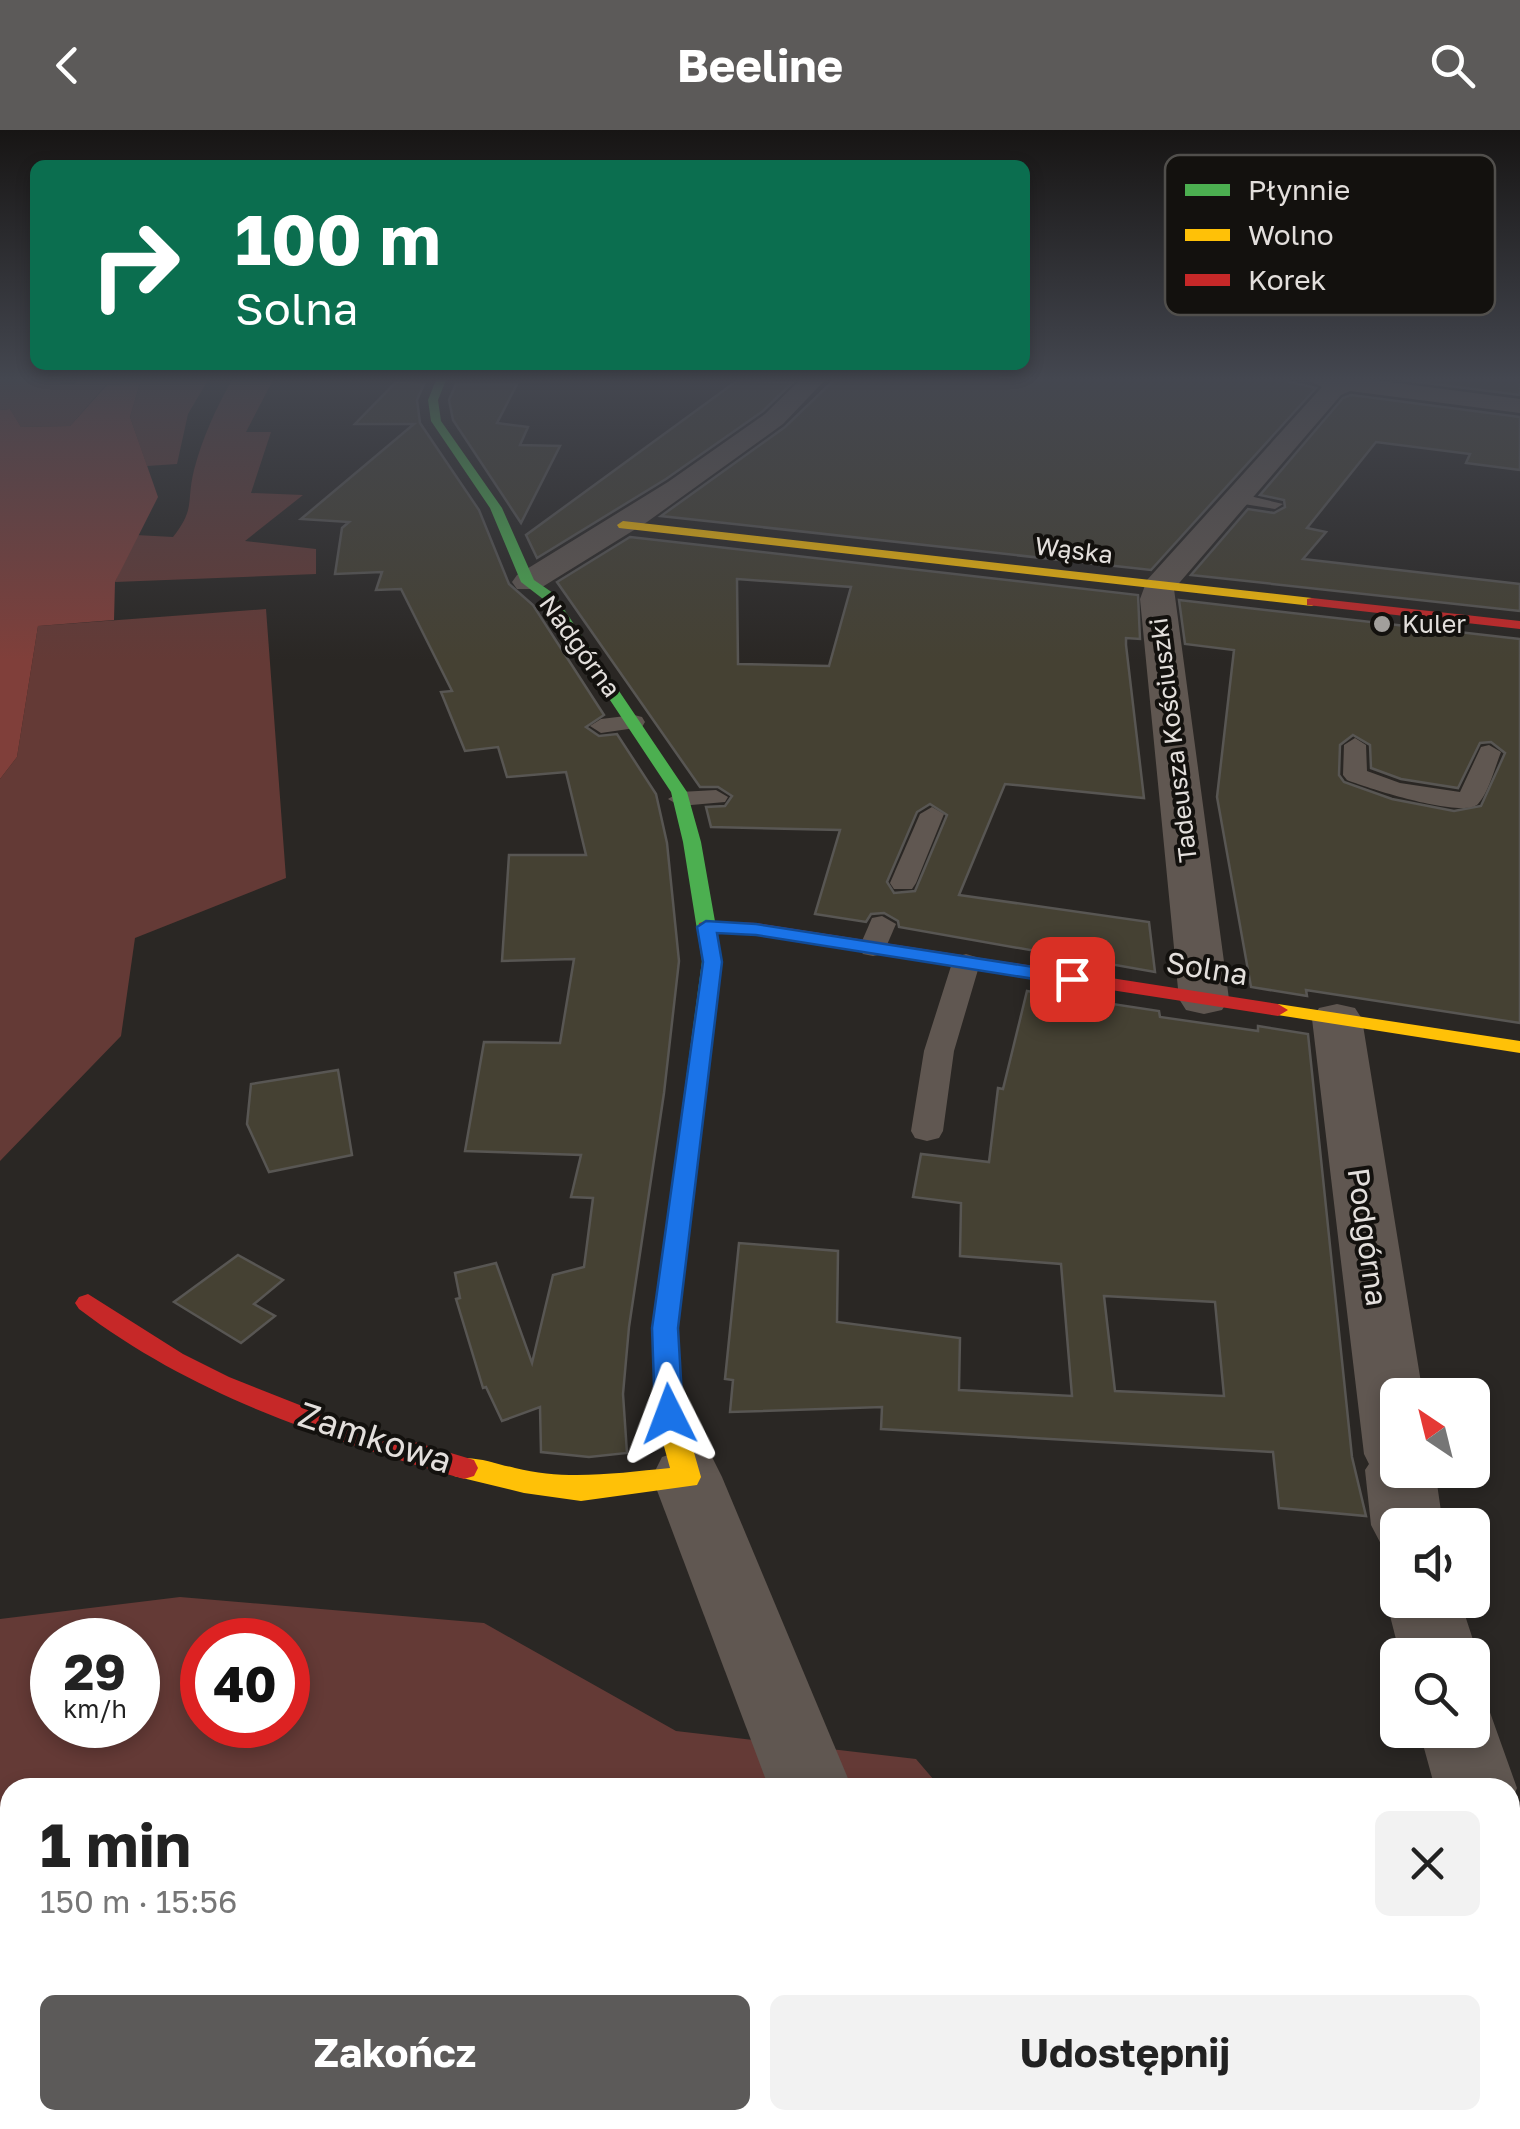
<!DOCTYPE html>
<html lang="pl">
<head>
<meta charset="utf-8">
<style>
  body { margin:0; font-family:"Golos Text",sans-serif; background:#f2f2f2; color:#222; height:100vh; display:flex; flex-direction:column; font-size:38px; white-space:nowrap }
  * { box-sizing:border-box; margin:0 }
  p { font-size:32px; color:#767676 }
  .icon { flex:none; width:55px; height:55px; fill:none; stroke:currentColor; stroke-width:2; stroke-linecap:round; stroke-linejoin:round }
  .map { position:relative; flex:1; overflow:hidden }
  .panel { position:absolute; left:0px; top:1648px; width:1520px; height:352px; display:flex; flex-direction:column; background:#fff; border-radius:30px 30px 0 0; box-shadow:0 5px 15px #0003 }
  .panel>* { flex:none }
  .banner { position:absolute; left:30px; top:30px; width:1000px; height:210px; border-radius:15px; box-shadow:0 5px 15px #0003; background:#0b6e4f; color:#fff; overflow:hidden }
  .needle { width:65px; rotate:325deg }
  .fabs { position:absolute; left:1380px; top:1248px; display:grid; gap:20px }
  .fabs a { display:grid; place-items:center; width:110px; height:110px; border-radius:15px; background:#fff; box-shadow:0 5px 15px #0003; font-size:50px }
  .speed { position:absolute; left:30px; top:1488px; display:flex; gap:20px; font-size:50px; font-weight:700; text-align:center }
  .speed>* { display:grid; place-content:center; width:130px; height:130px; border-radius:50%; background:#fff; box-shadow:0 5px 15px #0003; line-height:1 }
  .speed small { font-size:25px; font-weight:400 }
  .speed .limit { border:15px solid #d22; background:#fff; color:#111 }
  .pin { position:absolute; display:grid; place-items:center; width:85px; height:85px; color:#fff; margin:-42px; border-radius:20px; box-shadow:0 5px 15px #0006 }
  .me { position:absolute; width:110px; margin:-55px; rotate:357deg; stroke-linejoin:round; filter:drop-shadow(0 0 8px #0008) }
  .turn { display:flex; align-items:center; gap:35px; height:210px; padding:0 40px; font-size:45px }
  .turn .icon { width:130px; height:130px; stroke-width:2.5 }
  .turn b { display:block; font-size:70px; line-height:85px }
  .round { display:grid; place-items:center; flex:none; width:105px; height:105px; border-radius:15px; background:#f2f2f2 }
  .overview { display:flex; align-items:center; justify-content:space-between; height:170px; padding:0 40px }
  h1 { font-size:60px; font-weight:700; line-height:75px }
  .button { display:flex; gap:20px; margin-top:auto; padding:20px 40px }
  .button a { flex:1; height:115px; border-radius:15px; background:#5c5a59; color:#fff; font-size:40px; font-weight:700; line-height:115px; text-align:center }
  .button a+a { background:#f2f2f2; color:#222 }
  header { display:flex; justify-content:space-between; align-items:center; height:130px; padding:0 40px; background:#5c5a59; color:#fff; font-size:45px; font-weight:700 }
  .map>svg:first-child { display:block }
  .green { fill:#643a36; fill-rule:evenodd }
  .forest { fill:#803f3a }
  .building { fill:#454133; stroke:#585653; stroke-width:2.5; fill-rule:evenodd }
  .lines { fill:none; stroke-linecap:round; stroke-linejoin:round }
  .lane { fill:#605751; fill-rule:evenodd }
  .street { fill:#605751; fill-rule:evenodd }
  .fast { fill:#4caf50; fill-rule:evenodd }
  .slow { fill:#ffc107; fill-rule:evenodd }
  .jam { fill:#c62828; fill-rule:evenodd }
  .route { fill:#1a73e8; stroke:#114b97; stroke-width:2.5 }
  .poi-dot { fill:#a29f9c; stroke:#13110e; stroke-width:4 }
  .labels { text-anchor:middle; stroke-width:8; stroke-linejoin:round; paint-order:stroke }
  .far-street-label { font-size:25px; fill:#e3dfdc; stroke:#13110e }
  .far-poi-label { font-size:25px; fill:#e3dfdc; stroke:#13110e; text-anchor:start }
  .street-label { font-size:30px; fill:#e3dfdc; stroke:#13110e }
  .near-street-label { font-size:35px; fill:#e3dfdc; stroke:#13110e }
  .key { fill:#13110e; stroke:#514f4c; stroke-width:2.5 }
  .key-label { font-size:28px; fill:#e3dfdc }
</style>
</head>
<body>
<header><svg class="icon" aria-label="back" viewBox="0 0 24 24"><path d="M15 5l-7 7 7 7"/></svg>Beeline<svg class="icon" aria-label="search" viewBox="0 0 24 24"><circle cx="10" cy="10" r="6"/><path d="M15 15l6 6"/></svg></header>
<div class="map">
<svg width="1520" height="1999" viewBox="0 0 1520 1999">
  <rect width="100%" height="100%" fill="#2a2724"/>
  <!-- green -->
  <g class="green">
    <path d="M0,250H59L61,254H75L78,250H208L188,284L177,334L147,336L130,287L140,254L106,255L70,296L21,297L10,279L0,280Z"/>
    <path d="M232,250H273L246,302H271L251,363L303,365L245,411L316,419V444L115,452L136,405L173,407C196,378 186,372 194,340C202,309 216,278 232,250Z"/>
    <path d="M266,479L286,748L135,808L121,906L0,1031V649L17,627L38,496Z"/>
    <path d="M180,1467L484,1493L676,1601L916,1629L940,1657L10,1658V1990H1215L1219,1999H0V1489ZM52,1510H138V1595H52ZM202,1510H288V1595H202Z"/>
  </g>
  <!-- forest -->
  <path class="forest" d="M140,253L130,287L158,367L115,452L114,490L38,496L17,627L0,649V280L10,279L21,297L70,296L107,255Z"/>
  <!-- building -->
  <g class="building">
    <path d="M738,250L792,253L763,281L666,349L537,428L526,405Z"/>
    <path d="M834,250H1282L1316,258L1151,440L661,386L785,297Z"/>
    <path d="M1402,250H1520V265Z"/>
    <path d="M395,253L424,254L417,270L420,293L479,380L509,454L533,475L604,585L586,597L599,606L617,604L656,664L667,713L679,831L664,963L629,1197L623,1264L627,1323L589,1327L541,1322L540,1277L502,1291L486,1257L483,1258L456,1169L460,1168L455,1143L496,1133L532,1233L553,1145L584,1137L593,1068L571,1067L581,1025L465,1021L484,912L560,913L574,829L502,831L509,725H586L566,642L507,647L498,617L465,621L441,562L452,561L401,459L376,460L382,442L335,444L342,398L349,392L301,389L414,294H355Z"/>
    <path d="M456,254H517L497,293L528,297L520,315L560,316L521,393L453,290L449,270Z"/>
    <path d="M1351,265L1520,287V340L1466,333L1470,324L1376,312L1307,398L1326,402L1303,429L1520,454V481L1191,445L1248,379L1274,383L1285,377L1284,370L1260,365L1343,268Z"/>
    <path d="M630,407L1138,465L1140,509L1126,508V515L1144,668L1005,654L959,765L1149,792L1155,842L899,797L898,791L884,783L871,784L866,792L815,784L840,700L711,697L706,677L725,676L732,666L718,657H700L557,452ZM737,449L851,457L829,536L738,534ZM930,674L947,685L915,761L894,763L887,752L917,682Z"/>
    <path d="M1179,470L1520,509V893L1306,860L1307,866L1251,857L1217,667L1234,520L1185,514ZM1353,605L1370,615L1371,638L1401,649L1458,658L1480,613L1491,612L1505,623L1481,676L1454,681L1392,669L1344,652L1339,645L1340,615Z"/>
    <path d="M1027,861L1159,881L1160,887L1258,901V896L1308,904L1352,1327L1366,1386L1279,1378L1273,1322L881,1299L882,1277L730,1282L733,1250L725,1249L739,1113L838,1121L837,1192L960,1208L959,1260L1072,1266L1061,1134L960,1126L961,1073L913,1067L921,1024L989,1032L998,958L1003,959ZM1104,1166L1215,1172L1224,1266L1115,1261Z"/>
    <path d="M338,940L352,1025L269,1042L247,994L251,954Z"/>
    <path d="M238,1125L283,1150L254,1174L275,1186L241,1213L174,1172Z"/>
  </g>
  <g class="lines">
    <!-- lane -->
    <g class="lane">
      <path d="M1237,363L1283,374L1275,379L1231,372L1229,368Z"/>
      <path d="M634,585L642,587L645,592L642,597L601,603L590,596L601,589Z"/>
      <path d="M1355,608L1366,615L1367,641L1400,653L1460,662L1481,617L1489,615L1501,622C1495,637 1489,662 1478,674C1463,689 1367,658 1347,650L1343,645L1344,615Z"/>
      <path d="M716,660L728,667L725,672L680,676L668,669L680,662Z"/>
      <path d="M932,677L944,684L916,753L912,759H894L890,753L920,684Z"/>
      <path d="M882,786L896,794L883,824L873,826L863,824L859,818L872,788Z"/>
      <path d="M966,824L976,827L980,833L954,921L943,1001L939,1008L927,1011L915,1008L911,1001L924,921L952,833L956,827Z"/>
    </g>
    <!-- street -->
    <g class="street">
      <path d="M800,250H825L783,294L647,392L539,459H517L512,452L517,445L668,352L765,284Z"/>
      <path d="M1308,250H1374L1520,269V283L1350,261L1341,265L1174,459L1229,869L1222,880L1204,884L1186,880L1179,869L1140,469L1147,450L1322,257Z"/>
      <path d="M1337,874L1355,878L1362,889L1423,1265H1398V1340H1435L1443,1395H1398V1421L1382,1416L1371,1395L1365,1340L1369,1334L1364,1324L1312,889L1319,878Z"/>
      <path d="M687,1319L712,1327L722,1347L852,1658H769L652,1347L662,1327Z"/>
      <path d="M1398,1447V1470H1460L1478,1525L1472,1536V1525H1400L1386,1470Z"/>
      <path d="M1472,1568L1487,1574L1517,1658L1510,1675V1658H1435L1419,1600H1472Z"/>
      <path d="M1510,1722L1520,1727V1831L1510,1827Z"/>
      <path d="M873,1990H969L973,1999H875Z"/>
    </g>
    <!-- fast -->
    <path class="fast" d="M436,250H446L438,270L441,291L502,378L534,450L553,463L687,662L701,712L722,831L686,1127L683,1133H665L662,1127L702,831L683,712L671,662L543,469L521,452L490,378L431,291L428,270Z"/>
    <!-- slow -->
    <g class="slow">
      <path d="M623,391L1312,468L1319,472L1312,476L619,398L617,395Z"/>
      <path d="M1278,874L1520,911V923L1271,884L1268,880Z"/>
      <path d="M674,1118L683,1121L686,1127L678,1198L683,1284L701,1347L697,1355L581,1371L524,1363L454,1346L450,1338L454,1330C472,1324 496,1334 515,1338C567,1351 617,1343 670,1338L655,1284L652,1198L662,1127L665,1121Z"/>
    </g>
    <!-- jam -->
    <g class="jam">
      <path d="M1312,468L1520,491V499L1307,475V469Z"/>
      <path d="M706,791L756,793L1278,874L1288,880L1278,886L756,805L699,801V793Z"/>
      <path d="M88,1164L183,1224L229,1247L325,1285L474,1330L478,1338L474,1346L464,1349C326,1309 195,1267 79,1179L75,1173L79,1167Z"/>
    </g>
  </g>
  <!-- sky -->
  <linearGradient id="sky" x2="0" y2="1"><stop stop-color="#171514"/><stop offset="0.47" stop-color="#444750"/><stop offset="1" stop-color="#444750" stop-opacity="0"/></linearGradient>
  <rect width="1520" height="530" fill="url(#sky)"/>
  <!-- route -->
  <path class="route" d="M706,791L756,794L1072,843L1082,849L1072,855L756,805L717,803L722,832L678,1198L683,1284L679,1291L669,1294L659,1291L655,1284L652,1198L703,832L697,797Z"/>
  <!-- markers -->
  <circle class="poi-dot" cx="1382" cy="494" r="10"/>
  <g class="labels">
    <!-- far-street labels -->
    <g class="far-street-label">
      <text transform="translate(1074 420) rotate(7)" y="9">Wąska</text>
      <text transform="translate(580 516) rotate(54)" y="9">Nadgórna</text>
      <text transform="translate(1173 610) rotate(-97)" y="9">Tadeusza Kościuszki</text>
    </g>
    <!-- far-poi labels -->
    <g class="far-poi-label">
      <text x="1402" y="503">Kuler</text>
    </g>
    <!-- street labels -->
    <g class="street-label">
      <text transform="translate(1207 839) rotate(9)" y="10">Solna</text>
      <text transform="translate(1367 1107) rotate(82)" y="10">Podgórna</text>
    </g>
    <!-- near-street labels -->
    <g class="near-street-label">
      <text transform="translate(375 1308) rotate(18)" y="12">Zamkowa</text>
    </g>
  </g>
  <!-- legend -->
  <rect x="1165" y="25" width="330" height="160" rx="15" class="key"/>
  <rect x="1185" y="54" width="45" height="12" fill="#4caf50"/>
  <rect x="1185" y="99" width="45" height="12" fill="#ffc107"/>
  <rect x="1185" y="144" width="45" height="12" fill="#c62828"/>
  <g class="key-label">
    <text x="1248" y="70">Płynnie</text>
    <text x="1248" y="115">Wolno</text>
    <text x="1248" y="160">Korek</text>
  </g>
</svg>
<div class="fabs">
<a><svg class="needle" viewBox="-14 -14 28 28"><path d="M0-13l5 13h-10z" fill="#e53935"/><path d="M0 13l5-13h-10z" fill="#767676"/></svg></a>
<a><svg class="icon" aria-label="sound" viewBox="0 0 24 24"><path d="M4 9h4l5-4v14l-5-4H4zM17 9q2 3 0 6"/></svg></a>
<a><svg class="icon" aria-label="search" viewBox="0 0 24 24"><circle cx="10" cy="10" r="6"/><path d="M15 15l6 6"/></svg></a>
</div>
<div class="speed"><div>29<small>km/h</small></div><div class="limit">40</div></div>
<div class="pin" style="left:1072px;top:849px;background:#d93025"><svg class="icon" aria-label="arrive" viewBox="0 0 24 24"><path d="M6 21V4h12l-3 4 3 4H6"/></svg></div>
<svg class="me" style="left:669px;top:1284px" viewBox="-20 -20 40 40"><path d="M0-17L14 15 0 8-14 15z" fill="#1a73e8" stroke="#fff" stroke-width="4"/></svg>
<div class="banner">
<div class="turn"><svg class="icon" aria-label="right" viewBox="0 0 24 24"><path d="M7 20v-9h11M14 6l5 5-5 5"/></svg><div><b>100 m</b>Solna</div></div>
</div>
<section class="panel">
<div class="overview"><div><h1>1 min</h1><p>150 m · 15:56</p></div><a class="round"><svg class="icon" aria-label="close" viewBox="0 0 24 24"><path d="M6 6l12 12M18 6L6 18"/></svg></a></div>
<div class="button"><a>Zakończ</a><a>Udostępnij</a></div>
</section>
</div>
</body>
</html>
